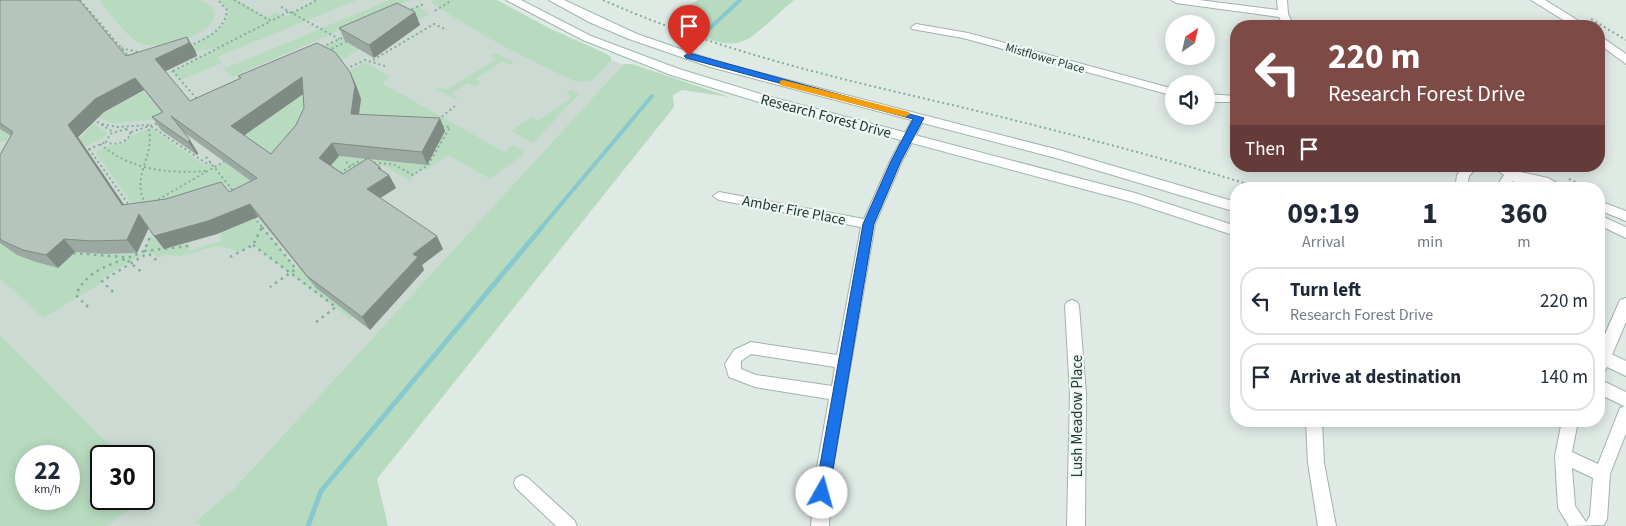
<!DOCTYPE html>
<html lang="en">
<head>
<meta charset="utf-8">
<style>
  body { margin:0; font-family:"Source Sans 3",sans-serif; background:#f2f2f3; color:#1f2937; height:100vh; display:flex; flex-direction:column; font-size:19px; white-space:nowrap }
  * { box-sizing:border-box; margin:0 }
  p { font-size:16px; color:#747a83 }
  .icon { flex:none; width:28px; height:28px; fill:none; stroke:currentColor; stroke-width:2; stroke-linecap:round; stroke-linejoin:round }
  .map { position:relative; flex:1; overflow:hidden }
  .details { position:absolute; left:1230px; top:182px; width:375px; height:245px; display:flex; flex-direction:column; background:#fff; border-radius:20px; box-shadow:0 2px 12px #0003 }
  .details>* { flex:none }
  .hud { position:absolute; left:1230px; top:20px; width:375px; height:152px; border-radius:20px; box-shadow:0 2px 12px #0003; background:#7d4a46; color:#fff; overflow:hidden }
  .needle { width:32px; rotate:34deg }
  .tools { position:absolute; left:1165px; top:15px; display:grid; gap:10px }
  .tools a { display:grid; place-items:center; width:50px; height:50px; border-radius:50%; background:#fff; box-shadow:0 2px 12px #0003; font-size:25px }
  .speed { position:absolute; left:15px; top:445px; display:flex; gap:10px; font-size:25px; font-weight:700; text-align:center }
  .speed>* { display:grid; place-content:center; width:65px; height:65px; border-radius:50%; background:#fff; box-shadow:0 2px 12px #0003; line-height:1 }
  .speed small { font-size:12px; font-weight:400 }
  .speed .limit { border:2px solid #111; border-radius:8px; background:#fff; color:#111 }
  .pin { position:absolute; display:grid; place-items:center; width:42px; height:42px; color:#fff; margin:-51px -21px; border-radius:50% 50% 50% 0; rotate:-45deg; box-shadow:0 0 5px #0007 }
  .pin .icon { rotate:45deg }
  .me { position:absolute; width:55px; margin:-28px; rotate:7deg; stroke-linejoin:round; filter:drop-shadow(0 0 4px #0008) }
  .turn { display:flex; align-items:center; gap:18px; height:105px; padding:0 15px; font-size:22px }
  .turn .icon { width:65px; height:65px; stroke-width:2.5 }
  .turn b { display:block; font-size:35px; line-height:42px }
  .then { display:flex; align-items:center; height:48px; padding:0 15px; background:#0003; gap:10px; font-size:19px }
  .eta { display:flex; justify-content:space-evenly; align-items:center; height:85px; text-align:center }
  .eta b { font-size:30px; font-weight:700; line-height:35px }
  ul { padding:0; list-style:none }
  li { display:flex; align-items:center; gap:15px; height:68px; margin:0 10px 8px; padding:0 5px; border:2px solid #e0e1e3; border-radius:20px }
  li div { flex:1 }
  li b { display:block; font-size:19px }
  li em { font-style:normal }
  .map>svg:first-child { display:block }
  .built { fill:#cddad3; fill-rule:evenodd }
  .green { fill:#b8dbbf; fill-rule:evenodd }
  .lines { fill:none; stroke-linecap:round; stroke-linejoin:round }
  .stream-far1 { stroke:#87c9cf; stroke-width:4 }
  .stream { stroke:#87c9cf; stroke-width:5 }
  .minor-casing { stroke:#a2b2ab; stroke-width:2 }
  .tertiary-casing { stroke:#a2b2ab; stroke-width:2 }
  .secondary-casing { stroke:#9eb6ac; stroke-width:2 }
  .path-far1 { stroke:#80ad9c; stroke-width:2; stroke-dasharray:2 3; stroke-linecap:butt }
  .path { stroke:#80ad9c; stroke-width:2.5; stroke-dasharray:2.5 4.5; stroke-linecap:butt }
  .minor { fill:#fff; fill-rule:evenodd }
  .tertiary { fill:#fff; fill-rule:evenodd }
  .secondary { fill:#fff; fill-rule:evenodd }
  .wall { fill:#9ca9a3; fill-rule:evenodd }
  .shaded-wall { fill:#7f8a84 }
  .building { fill:#b5c5bd; stroke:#7f8a84; fill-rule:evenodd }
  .route { fill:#1a73e8; stroke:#114b97 }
  .slow { fill:#f59e0b }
  .labels { text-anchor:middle; stroke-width:4.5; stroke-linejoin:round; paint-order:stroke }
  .far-street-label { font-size:12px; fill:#203a31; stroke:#eff7f3 }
  .street-label { font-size:15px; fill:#203a31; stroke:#eff7f3 }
</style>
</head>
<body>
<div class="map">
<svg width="1626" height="526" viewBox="0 0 1626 526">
  <rect width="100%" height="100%" fill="#dfeae5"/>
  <!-- built -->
  <path class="built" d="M0,0H485L576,45L638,71L218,526H0ZM26,456H69V499H26ZM101,456H144V499H101Z"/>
  <!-- green -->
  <g class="green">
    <path d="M99,0H201L212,7L215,16C209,37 158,51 139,43C127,37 108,11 99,0Z"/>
    <path d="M218,0H237L267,17L276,12L284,17L317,0H357L217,57L222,63L181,80L173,71L218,48L187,52C197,36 232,33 227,8Z"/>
    <path d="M389,0H410L232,77L224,69Z"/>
    <path d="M431,0H497L551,29L607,54L611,57V61L591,81L577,82C526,59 478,34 432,3Z"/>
    <path d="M698,0H794C782,10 759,33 746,40C721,52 690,30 672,15Z"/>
    <path d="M418,6L430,14L414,22L345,41L359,49L338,63L238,82Z"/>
    <path d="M495,53L514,62L510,65L503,61L475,79L481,82L475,86L468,83L452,93L458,97L455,99L436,89L439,87L446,90L497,59L491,55Z"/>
    <path d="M365,62L391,77L382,83L504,152L513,145L522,150L524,154L490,179L448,155L427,170L424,168L411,177L413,178L411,181C374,160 378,159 343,182L330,166L339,156L427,165L445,132L359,118V92L348,72Z"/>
    <path d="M624,64H632L730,97L682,90L673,95L674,107L377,479L388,526H200L202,524L194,523L234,489Z"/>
    <path d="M320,82L284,161L239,139Z"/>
    <path d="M571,90L577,93L578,95L533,143L511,131L531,117L538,121L572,97L566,93Z"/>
    <path d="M144,91L166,119L113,123L97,117Z"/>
    <path d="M61,100L68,105C42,124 11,149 6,183L29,173L28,184L5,194C7,255 94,257 137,253L140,256L101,279L103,282L43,318L0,278V240L17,231L8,222L0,226V223L7,220L0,209V164L15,140L0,142V129L12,137L17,134L0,122V112L14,124ZM19,233L31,242L14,252L2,244ZM33,244L48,250L33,261L18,255ZM53,251L72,255L58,267L40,263Z"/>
    <path d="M93,123L108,133L102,139L68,154Z"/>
    <path d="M151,128L200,162L207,165L211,163L214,167L225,161L265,190L142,217L95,152L107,146L122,144L134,135Z"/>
    <path d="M255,218L296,269L299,267L353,317L350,319L253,245L237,253C215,234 189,264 166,254L159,258L152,253H143L150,237H156L164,249L189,243V251L221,241L222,232Z"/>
    <path d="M0,335L120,456H101V499H143L107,526H0ZM26,456H69V499H26Z"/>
  </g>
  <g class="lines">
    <!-- stream-far1 -->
    <g class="stream-far1">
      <path d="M707,31L740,0"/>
      <path d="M541,228L652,96"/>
    </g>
    <!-- stream -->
    <path class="stream" d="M308,526L321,491L542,227"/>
    <defs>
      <g id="minor">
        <path d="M1171,0H1199L1278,10L1277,0H1287L1288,14L1294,26H1284L1279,17L1176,3Z"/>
        <path d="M916,24L968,33L1174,89V96L963,38L912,29L911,27Z"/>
        <path d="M1206,94L1236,96V102H1206Z"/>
        <path d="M919,114L925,118L902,161L875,224L831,479L829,526H811L815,479L829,399L755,387L729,377L725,364L734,350L751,342L837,355L861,227L719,200L713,196L719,192L864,219L890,161L913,118ZM751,354L835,367L832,386L756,375L741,369V361Z"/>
        <path d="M1464,166H1478L1469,176L1468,182L1475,189H1461L1456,183L1457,175Z"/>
        <path d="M1491,166H1523L1520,172L1548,178L1568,189H1550L1531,182L1537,189H1522L1513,181L1508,189H1495L1504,175Z"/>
        <path d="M1599,201L1626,211V221L1599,210Z"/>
        <path d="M1599,215L1626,227V238L1599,225Z"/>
        <path d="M1072,300L1077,302L1079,306L1086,394L1085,526H1067L1070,394L1065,306L1067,302Z"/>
        <path d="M1626,406V433L1610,474L1607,519L1604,525L1569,526L1558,508L1555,456L1562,421H1578L1572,452L1598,464L1620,408ZM1572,468L1593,478L1590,516L1586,522L1575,506Z"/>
        <path d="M1306,421H1322L1324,463L1336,526H1318L1308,463Z"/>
        <path d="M522,475L528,478L574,520L577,526H556L516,488L514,483L516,478Z"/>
      </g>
      <g id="tertiary">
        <path d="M1531,0H1545L1587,26H1573Z"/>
        <path d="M1599,35L1626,54V64L1599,44Z"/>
        <path d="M1626,298V322L1605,371L1599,373V348L1620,300Z"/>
      </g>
      <g id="secondary">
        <path d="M506,0H521L591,36L679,69L767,96L1135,193L1236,226V236L1132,202L759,102L671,75L583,40Z"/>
        <path d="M549,0H564L637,34L718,62L1059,150L1236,202V212L1056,158L710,67L629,39L589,22Z"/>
        <path d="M1599,348L1626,361V376L1599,363Z"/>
        <path d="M1599,379L1626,392V407L1599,394Z"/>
      </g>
    </defs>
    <!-- minor casing -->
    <use href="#minor" class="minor-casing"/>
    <!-- tertiary casing -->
    <use href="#tertiary" class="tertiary-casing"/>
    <!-- secondary casing -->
    <use href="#secondary" class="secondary-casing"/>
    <!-- path-far1 -->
    <g class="path-far1">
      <path d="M80,0L130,58"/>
      <path d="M234,0L271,21L290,11"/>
      <path d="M603,0C717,51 840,79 961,107C1062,132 1163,157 1263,189"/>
      <path d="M281,7L339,39"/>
      <path d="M407,11L424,4"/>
      <path d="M435,11L452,0"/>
      <path d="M292,13L317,0"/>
      <path d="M1591,19L1626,40"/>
      <path d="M189,46C206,39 225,30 227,10L218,0"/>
      <path d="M322,47L344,37"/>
      <path d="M121,48L142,53"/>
      <path d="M327,51L346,42"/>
      <path d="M373,60L434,24L447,30"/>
      <path d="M169,67L197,99"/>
      <path d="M346,69L365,60L385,66"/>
      <path d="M173,71L271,21"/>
      <path d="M93,119L113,132"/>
      <path d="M438,120L456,105"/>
      <path d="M102,124L117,127L149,125L206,163H211"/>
      <path d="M126,129L131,134C125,143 116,146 106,142L110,134Z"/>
      <path d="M131,132L159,123"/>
      <path d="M100,144C131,170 167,174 207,171"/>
      <path d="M89,149L129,205"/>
      <path d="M84,151L106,142"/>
      <path d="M206,157L235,193"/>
      <path d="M346,162L351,166"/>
      <path d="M374,163L393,164L413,175L428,165L450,127L440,126"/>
      <path d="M340,173L357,162L364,163"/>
      <path d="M1569,179L1591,189"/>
      <path d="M154,202L225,161"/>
      <path d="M146,204C129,176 157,156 148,126"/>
      <path d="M254,217L263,228"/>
    </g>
    <!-- path -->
    <g class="path">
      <path d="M262,227L296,269L270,287"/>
      <path d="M253,245L336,307L316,322"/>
      <path d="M144,251L189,246"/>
      <path d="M73,253L123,257L143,273"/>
      <path d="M149,254L160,263"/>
      <path d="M230,257L253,245L262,227"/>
      <path d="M113,292L102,281L148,253"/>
      <path d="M88,307L76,295C88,266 118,264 144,251L150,237"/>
    </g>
    <!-- minor -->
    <use href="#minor" class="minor"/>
    <!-- tertiary -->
    <use href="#tertiary" class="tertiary"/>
    <!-- secondary -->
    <use href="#secondary" class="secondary"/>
  </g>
  <!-- wall -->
  <g class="wall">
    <path d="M0,0L126,56L195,50L197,56L165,71L190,101L240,79L238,76L350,72L356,85L361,99L359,114L445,131L427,165L369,159L382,170L389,175L396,188L380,198L443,249L422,265L424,270L370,330L316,288L258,217L217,234L164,249L149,228L137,253L104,254L75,252L58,268L36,262L17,255L0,243V155L11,136L0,129ZM144,90L162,113L152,117L161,130L197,155L198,153L182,131L251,181L229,192L124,205L78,137L104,112ZM303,94L304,108L296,125L271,154L244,135ZM339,156L367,159L343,174L331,165Z"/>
    <path d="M415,12L420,25L374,58L345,41L339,28Z"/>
  </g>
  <!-- shaded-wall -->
  <g class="shaded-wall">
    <path d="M415,12L420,25L374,58L369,45Z"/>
    <path d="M187,37L195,50L197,56L164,72L155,59Z"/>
    <path d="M350,72L356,85L361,99L357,127L351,114Z"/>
    <path d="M302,77L309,90L239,139L231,126Z"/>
    <path d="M135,78L144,90L104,112L78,137L133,218L122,205L68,125L95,99Z"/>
    <path d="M440,118L445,131L427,165L422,152Z"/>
    <path d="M190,140L198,153L197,155L188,142Z"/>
    <path d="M332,143L339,156L326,171L319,158Z"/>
    <path d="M380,167L385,177L389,175L396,188L374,202L367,189L378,168Z"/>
    <path d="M250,204L258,217L217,234L164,249L154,236Z"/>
    <path d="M139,214L149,227L137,253L127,240Z"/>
    <path d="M437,236L443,249L422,265L424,270L370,330L362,317L413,254Z"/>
    <path d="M64,239L75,252L58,268L46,255Z"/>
  </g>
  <!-- building -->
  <g class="building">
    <path d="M0,0H79L126,56L187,37L189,43L155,59L190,101L241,78L238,76L317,43L335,52L350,72L355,86L351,114L440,118L422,152L332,143L319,158L343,174L368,158L380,167L378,168L389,175L367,189L437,236L413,254L418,257L362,317L307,276L250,204L208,221L154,236L139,214L127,240L92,241L64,239L46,255L23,250L5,242L0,239V155L13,132L0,123ZM302,77L304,108L296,125L271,154L231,126ZM135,78L163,112L152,117L188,142L190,140L171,116L257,178L229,192L221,182L166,199L122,205L68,125L95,99Z"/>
    <path d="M397,3L415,12L369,45L339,28Z"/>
  </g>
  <!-- route -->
  <path class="route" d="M689,53L924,118L901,161L874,224L829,493L827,498L822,500L817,498L815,493L863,224L891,161L913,119L686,58L684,56Z"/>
  <!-- slow -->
  <path class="slow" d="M783,80L909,112L910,114L905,117L780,85V81Z"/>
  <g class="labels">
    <!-- far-street labels -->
    <g class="far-street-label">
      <text transform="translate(1045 58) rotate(16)" y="4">Mistflower Place</text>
    </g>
    <!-- street labels -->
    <g class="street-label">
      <text transform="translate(826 116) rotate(15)" y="5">Research Forest Drive</text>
      <text transform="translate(794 210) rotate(11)" y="5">Amber Fire Place</text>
      <text transform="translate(1077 416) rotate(-90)" y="5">Lush Meadow Place</text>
    </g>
  </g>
</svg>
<div class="tools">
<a><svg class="needle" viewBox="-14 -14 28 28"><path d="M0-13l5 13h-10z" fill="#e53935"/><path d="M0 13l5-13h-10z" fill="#747a83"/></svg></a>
<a><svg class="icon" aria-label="sound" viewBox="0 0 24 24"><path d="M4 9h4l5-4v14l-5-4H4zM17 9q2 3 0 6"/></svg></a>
</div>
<div class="speed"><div>22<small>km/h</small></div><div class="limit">30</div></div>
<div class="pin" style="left:689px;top:56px;background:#d93025"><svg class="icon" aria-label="arrive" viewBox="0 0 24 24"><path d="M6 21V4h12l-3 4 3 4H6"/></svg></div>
<svg class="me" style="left:822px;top:493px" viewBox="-20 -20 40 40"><circle r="19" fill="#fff"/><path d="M0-13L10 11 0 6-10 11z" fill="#1a73e8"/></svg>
<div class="hud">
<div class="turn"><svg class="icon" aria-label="left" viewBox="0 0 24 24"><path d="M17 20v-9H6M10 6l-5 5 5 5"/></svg><div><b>220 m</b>Research Forest Drive</div></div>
<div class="then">Then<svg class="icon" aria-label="arrive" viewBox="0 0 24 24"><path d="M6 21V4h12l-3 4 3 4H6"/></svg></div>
</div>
<section class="details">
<div class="eta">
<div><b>09:19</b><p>Arrival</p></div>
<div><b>1</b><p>min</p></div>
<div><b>360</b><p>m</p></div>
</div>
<ul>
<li><svg class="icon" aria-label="left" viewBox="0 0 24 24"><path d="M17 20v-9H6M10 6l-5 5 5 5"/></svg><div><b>Turn left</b><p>Research Forest Drive</p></div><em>220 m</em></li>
<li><svg class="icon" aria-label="arrive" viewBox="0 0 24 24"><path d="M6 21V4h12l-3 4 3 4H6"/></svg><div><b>Arrive at destination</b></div><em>140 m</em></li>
</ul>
</section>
</div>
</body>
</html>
